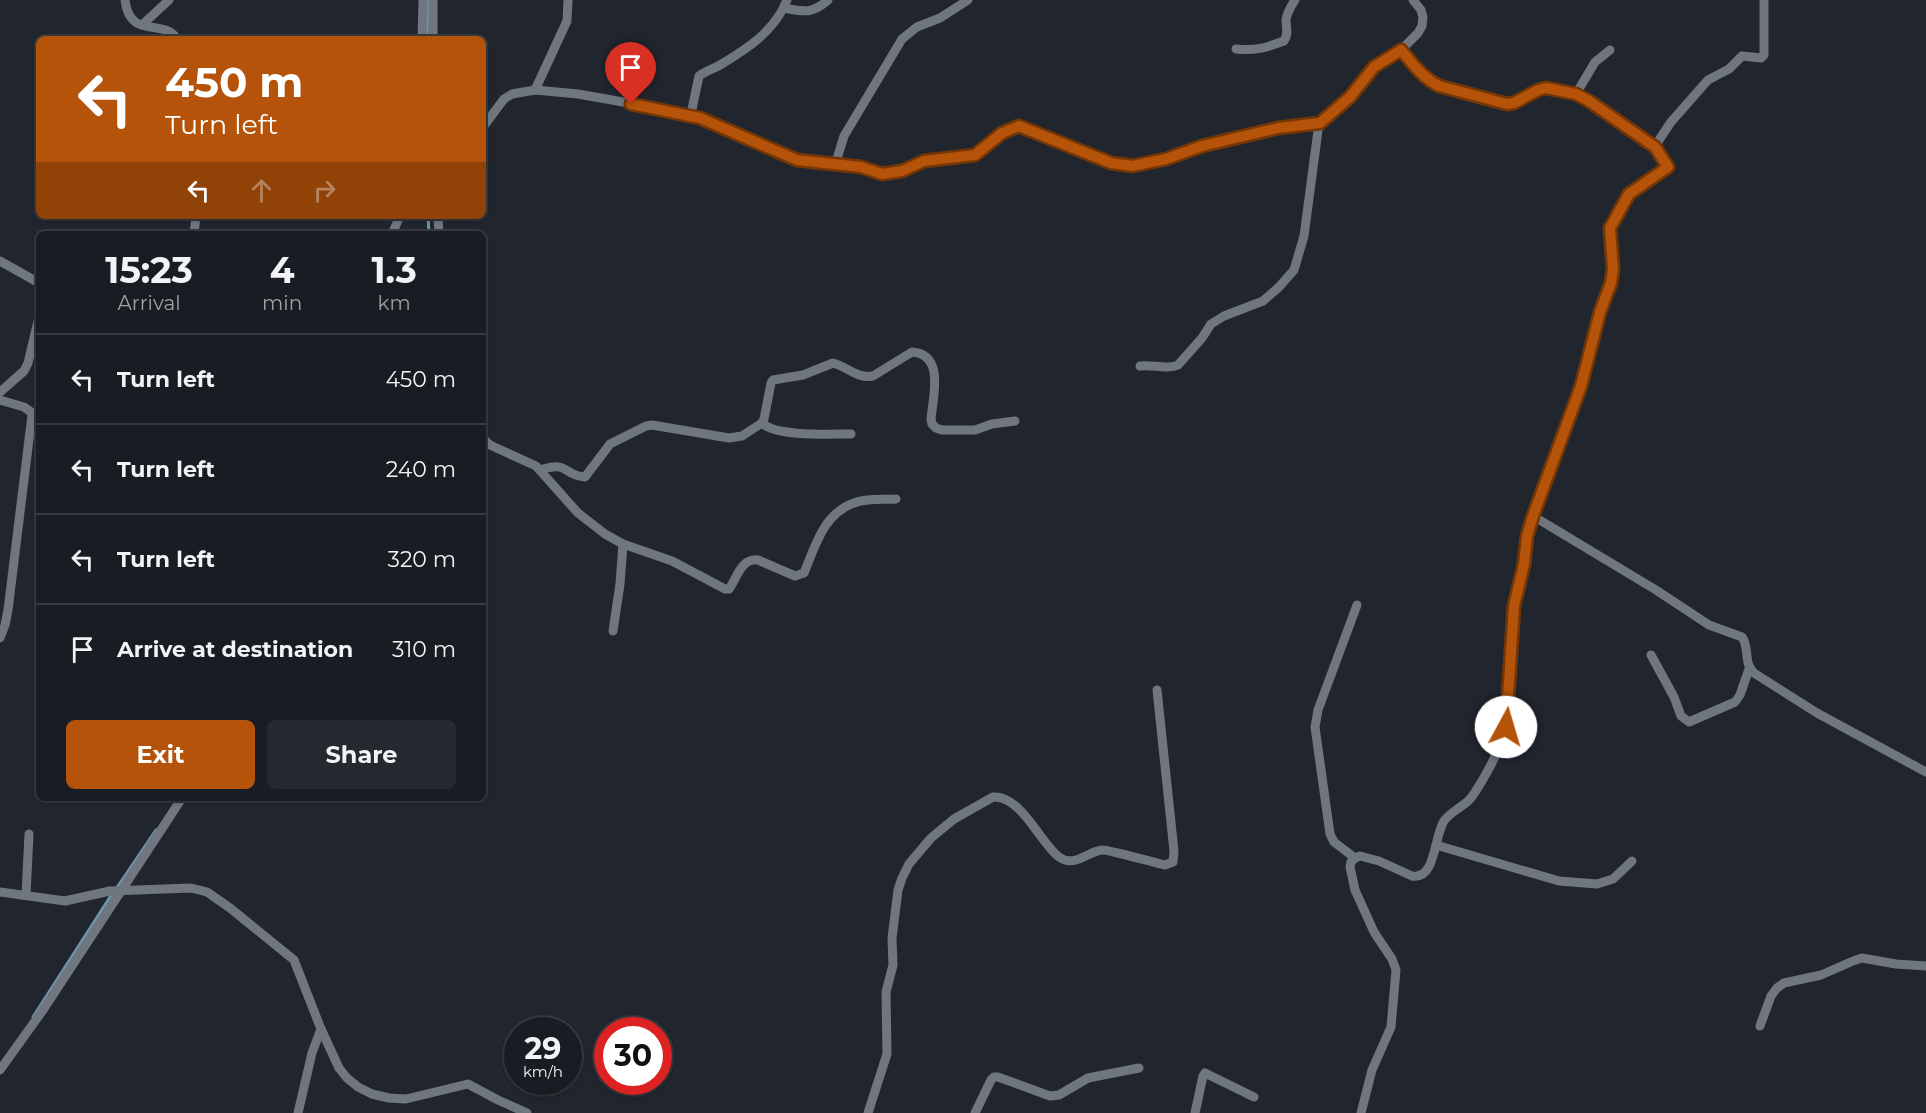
<!DOCTYPE html>
<html lang="en">
<head>
<meta charset="utf-8">
<style>
  body { margin:0; font-family:Montserrat,sans-serif; background:#26292f; color:#f1f3f6; height:100vh; display:flex; flex-direction:column; font-size:22px; white-space:nowrap }
  * { box-sizing:border-box; margin:0 }
  p { font-size:20px; color:#9fa1a5 }
  .icon { flex:none; width:33px; height:33px; fill:none; stroke:currentColor; stroke-width:2; stroke-linecap:round; stroke-linejoin:round }
  .map { position:relative; flex:1; overflow:hidden }
  .side { position:absolute; left:36px; top:231px; width:450px; height:570px; display:flex; flex-direction:column; background:#191c22; border-radius:9px; box-shadow:0 2px 4px #0004,0 0 0 2px #373a40 }
  .side>* { flex:none }
  .top-card { position:absolute; left:36px; top:36px; width:450px; height:183px; border-radius:9px; box-shadow:0 2px 4px #0004,0 0 0 2px #373a40; background:#b45309; color:#fff; overflow:hidden }
  .speed { position:absolute; left:504px; top:1017px; display:flex; gap:12px; font-size:30px; font-weight:700; text-align:center }
  .speed>* { display:grid; place-content:center; width:78px; height:78px; border-radius:50%; background:#191c22; box-shadow:0 2px 4px #0004,0 0 0 2px #373a40; line-height:1 }
  .speed small { font-size:15px; font-weight:400 }
  .speed .limit { border:9px solid #d22; background:#fff; color:#111 }
  .pin { position:absolute; display:grid; place-items:center; width:51px; height:51px; color:#fff; margin:-62px -26px; border-radius:50% 50% 50% 0; rotate:-45deg; box-shadow:0 0 6px #0007 }
  .pin .icon { rotate:45deg }
  .me { position:absolute; width:66px; margin:-33px; rotate:6deg; stroke-linejoin:round; filter:drop-shadow(0 0 4px #0008) }
  .turn { display:flex; align-items:center; gap:21px; height:126px; padding:0 30px; font-size:27px }
  .turn .icon { width:78px; height:78px; stroke-width:2.5 }
  .turn b { display:block; font-size:42px; line-height:51px }
  .lanes { display:flex; align-items:center; height:57px; padding:0 30px; background:#0003; justify-content:center; gap:30px; direction:ltr }
  .lanes .off { opacity:.35 }
  .eta { display:flex; justify-content:space-evenly; align-items:center; height:102px; text-align:center }
  .eta b { font-size:36px; font-weight:700; line-height:42px }
  .cta { display:flex; gap:12px; margin-top:auto; padding:12px 30px }
  .cta a { flex:1; height:69px; border-radius:9px; background:#b45309; color:#fff; font-size:24px; font-weight:700; line-height:69px; text-align:center }
  .cta a+a { background:#26292f; color:#f1f3f6 }
  ul { padding:0; list-style:none }
  li { display:flex; align-items:center; gap:18px; height:90px; padding:0 30px; border-top:2px solid #373a40 }
  li div { flex:1 }
  li b { display:block; font-size:22px }
  li em { font-style:normal }
  .map>svg:first-child { display:block }
  .lines { fill:none; stroke-linecap:round; stroke-linejoin:round }
  .stream { stroke:#6d96aa; stroke-width:3 }
  .minor { stroke:#707680; stroke-width:9 }
  .route-casing { stroke:#753606; stroke-width:15 }
  .route { stroke:#b45309; stroke-width:10 }
</style>
</head>
<body>
<div class="map">
<svg width="1926" height="1113" viewBox="0 0 1926 1113">
  <rect width="100%" height="100%" fill="#21262e"/>
  <g class="lines">
    <!-- stream -->
    <g class="stream">
      <path d="M427,39L428,0"/>
      <path d="M428,216L429,234"/>
      <path d="M116,889L156,830"/>
      <path d="M33,1017L112,894"/>
    </g>
    <!-- minor -->
    <g class="minor">
      <path d="M125,0C130,41 163,17 177,39"/>
      <path d="M784,8C804,12 812,14 828,0"/>
      <path d="M142,25L169,0"/>
      <path d="M422,39L423,0"/>
      <path d="M433,39V0"/>
      <path d="M1236,49C1256,51 1265,48 1284,41C1289,34 1286,28 1286,20C1287,12 1291,6 1295,0"/>
      <path d="M535,90L567,21L568,0"/>
      <path d="M1576,94L1595,62L1610,50"/>
      <path d="M691,114L699,76C705,71 713,69 720,65C747,49 775,31 787,0"/>
      <path d="M483,127L504,99L512,94L535,90L578,94L691,114L797,160L855,166L882,174L902,171L924,161L975,155L1002,133L1019,126L1111,163L1132,166L1166,158L1202,146L1278,128L1319,123L1350,97L1374,67L1401,50L1418,33L1422,26L1423,17L1421,10L1413,0"/>
      <path d="M1655,146L1671,122L1708,80L1729,69L1742,56L1761,58L1764,55V0"/>
      <path d="M835,165L844,136L902,39L917,27L940,18L968,0"/>
      <path d="M438,216L439,234"/>
      <path d="M194,234L196,216"/>
      <path d="M392,234L400,216"/>
      <path d="M0,261L39,283"/>
      <path d="M1140,366C1152,364 1167,370 1178,365L1202,338L1211,324L1224,316L1263,301L1279,287L1294,270L1304,236L1319,123"/>
      <path d="M0,392L24,371L28,363L39,317"/>
      <path d="M0,400L24,407L31,412L32,415L8,610L5,625L0,638"/>
      <path d="M762,423C776,437 831,434 851,434"/>
      <path d="M483,439L490,445L536,466L578,513L605,534L623,544L672,561L725,589H729C737,578 741,558 758,560L795,576L804,573C815,546 824,513 854,503C866,498 883,500 896,499"/>
      <path d="M540,470C569,460 563,476 585,477L610,444L646,426L652,425L729,438L742,436L762,423L764,419L771,383L773,380L803,375L833,363C848,367 857,379 873,376L912,352C945,354 933,397 931,419L932,424L936,428L942,430H975L992,424L1015,421"/>
      <path d="M1533,516L1656,590L1709,625L1742,637C1750,648 1743,663 1754,673L1817,713L1926,772"/>
      <path d="M613,631L620,584L623,544"/>
      <path d="M1651,655L1674,697L1681,716L1689,722L1735,702L1740,695L1749,669"/>
      <path d="M1436,845L1559,881L1597,884L1613,879L1632,861"/>
      <path d="M1355,858L1334,842L1330,834L1315,727L1318,710L1357,605"/>
      <path d="M0,892L65,901L110,891L191,888L207,892L230,908L294,960L321,1029L339,1068L347,1078L358,1087L372,1094L389,1098L406,1099L468,1084L498,1100L527,1113"/>
      <path d="M26,895L29,834"/>
      <path d="M1760,1026L1771,996L1777,988L1784,983L1821,975L1853,961L1862,958L1896,964L1926,966"/>
      <path d="M0,1070L43,1010L182,798"/>
      <path d="M298,1113L312,1053L321,1029"/>
      <path d="M868,1113L887,1054L886,992L893,965L892,938L898,890L902,878L909,864L931,838L954,819L993,797C1021,795 1040,843 1059,857C1074,868 1087,852 1102,850C1107,849 1155,863 1165,865L1173,862L1174,851L1157,690"/>
      <path d="M975,1113L991,1080L994,1077H998L1050,1096L1059,1095L1088,1078L1139,1068"/>
      <path d="M1195,1113L1203,1076L1205,1073L1254,1097"/>
      <path d="M1361,1113L1372,1070L1391,1027L1396,970L1392,959L1374,932L1355,890L1350,867L1351,862L1355,858L1360,856L1379,861L1412,876C1436,880 1434,836 1444,821C1450,812 1461,808 1469,800C1474,795 1478,787 1482,781C1496,757 1504,740 1508,712L1513,606L1524,564L1527,536L1533,516L1581,386L1600,312L1611,283L1613,269L1609,233L1612,223L1629,194L1668,167L1655,146L1589,101L1576,94L1546,88L1507,104L1439,86L1431,82L1423,76L1401,50"/>
    </g>
  </g>
  <g class="lines">
    <defs>
      <path id="route" d="M631,104L700,118L797,160L861,167L882,174L902,171L924,161L975,155L1002,133L1019,126L1111,163L1132,166L1166,159L1202,146L1278,128L1320,123L1350,97L1374,67L1401,50C1413,64 1423,78 1439,86L1507,104L1514,103L1538,90L1546,88L1576,94L1589,101L1655,147L1668,167L1629,194L1610,228L1613,269L1611,283L1600,312L1581,386L1533,516L1527,536L1524,564L1514,606L1506,727"/>
    </defs>
    <!-- route casing -->
    <use href="#route" class="route-casing"/>
    <!-- route -->
    <use href="#route" class="route"/>
  </g>
</svg>
<div class="speed"><div>29<small>km/h</small></div><div class="limit">30</div></div>
<div class="pin" style="left:631px;top:104px;background:#d93025"><svg class="icon" aria-label="arrive" viewBox="0 0 24 24"><path d="M6 21V4h12l-3 4 3 4H6"/></svg></div>
<svg class="me" style="left:1506px;top:727px" viewBox="-20 -20 40 40"><circle r="19" fill="#fff"/><path d="M0-13L10 11 0 6-10 11z" fill="#b45309"/></svg>
<div class="top-card">
<div class="turn"><svg class="icon" aria-label="left" viewBox="0 0 24 24"><path d="M17 20v-9H6M10 6l-5 5 5 5"/></svg><div><b>450 m</b>Turn left</div></div>
<div class="lanes"><svg class="icon" aria-label="left" viewBox="0 0 24 24"><path d="M17 20v-9H6M10 6l-5 5 5 5"/></svg><svg class="icon off" aria-label="ahead" viewBox="0 0 24 24"><path d="M12 20V5M6 11l6-6 6 6"/></svg><svg class="icon off" aria-label="right" viewBox="0 0 24 24"><path d="M7 20v-9h11M14 6l5 5-5 5"/></svg></div>
</div>
<section class="side">
<div class="eta">
<div><b>15:23</b><p>Arrival</p></div>
<div><b>4</b><p>min</p></div>
<div><b>1.3</b><p>km</p></div>
</div>
<ul>
<li><svg class="icon" aria-label="left" viewBox="0 0 24 24"><path d="M17 20v-9H6M10 6l-5 5 5 5"/></svg><div><b>Turn left</b></div><em>450 m</em></li>
<li><svg class="icon" aria-label="left" viewBox="0 0 24 24"><path d="M17 20v-9H6M10 6l-5 5 5 5"/></svg><div><b>Turn left</b></div><em>240 m</em></li>
<li><svg class="icon" aria-label="left" viewBox="0 0 24 24"><path d="M17 20v-9H6M10 6l-5 5 5 5"/></svg><div><b>Turn left</b></div><em>320 m</em></li>
<li><svg class="icon" aria-label="arrive" viewBox="0 0 24 24"><path d="M6 21V4h12l-3 4 3 4H6"/></svg><div><b>Arrive at destination</b></div><em>310 m</em></li>
</ul>
<div class="cta"><a>Exit</a><a>Share</a></div>
</section>
</div>
</body>
</html>
